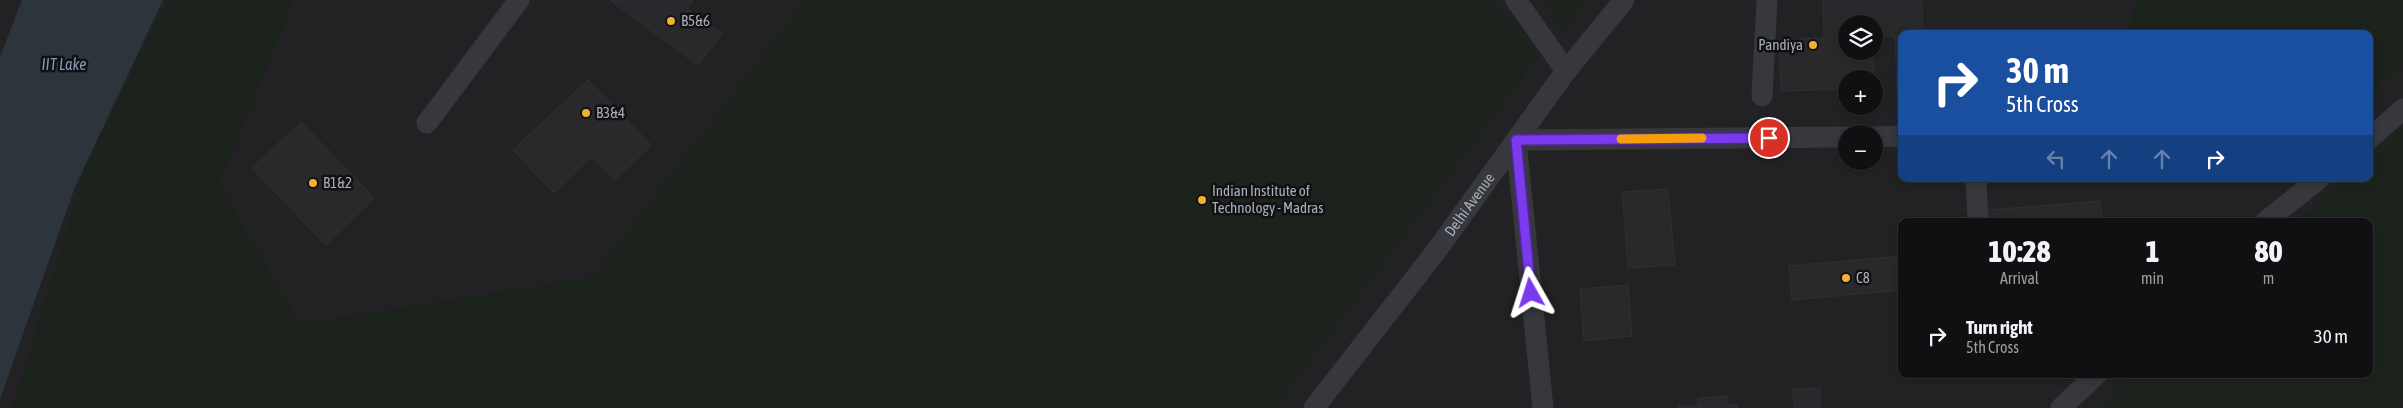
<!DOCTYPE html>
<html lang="en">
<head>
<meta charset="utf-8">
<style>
  body { margin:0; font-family:"Asap Condensed",sans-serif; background:#19191b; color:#f1f3f6; height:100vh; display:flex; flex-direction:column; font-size:19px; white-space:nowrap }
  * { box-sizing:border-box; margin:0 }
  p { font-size:16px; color:#9c9d9f }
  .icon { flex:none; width:28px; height:28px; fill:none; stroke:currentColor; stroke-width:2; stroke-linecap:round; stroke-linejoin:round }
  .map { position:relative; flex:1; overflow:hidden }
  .details { position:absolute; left:1898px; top:218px; width:475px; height:160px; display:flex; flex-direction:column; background:#101012; border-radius:10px; box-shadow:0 2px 8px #0003,0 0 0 1px #303032 }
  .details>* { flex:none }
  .guide { position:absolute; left:1898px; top:30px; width:475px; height:152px; border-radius:10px; box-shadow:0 2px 8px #0003,0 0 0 1px #303032; background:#1a4fa0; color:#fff; overflow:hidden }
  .controls { position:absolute; left:1838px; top:15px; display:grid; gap:10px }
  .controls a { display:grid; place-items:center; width:45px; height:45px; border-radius:50%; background:#101012; box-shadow:0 2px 8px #0003,0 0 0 1px #303032; font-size:25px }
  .pin { position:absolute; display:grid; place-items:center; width:42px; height:42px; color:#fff; margin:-21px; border:2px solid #fff; border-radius:50%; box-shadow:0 1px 5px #0007 }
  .me { position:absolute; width:55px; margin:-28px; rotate:354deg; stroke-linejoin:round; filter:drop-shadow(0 0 4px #0008) }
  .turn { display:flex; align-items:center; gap:18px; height:105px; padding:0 25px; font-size:22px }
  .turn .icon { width:65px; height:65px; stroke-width:2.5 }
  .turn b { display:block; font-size:35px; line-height:42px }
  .lanes { display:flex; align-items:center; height:48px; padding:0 25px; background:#0003; justify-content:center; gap:25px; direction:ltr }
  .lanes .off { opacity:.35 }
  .eta { display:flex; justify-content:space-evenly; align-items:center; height:85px; text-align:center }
  .eta b { font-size:30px; font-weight:800; line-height:35px }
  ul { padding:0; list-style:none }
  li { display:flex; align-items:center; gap:15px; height:65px; padding:0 25px }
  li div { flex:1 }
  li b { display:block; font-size:19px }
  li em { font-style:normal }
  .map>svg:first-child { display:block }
  .built { fill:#222225; fill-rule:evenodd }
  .green { fill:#1c231d }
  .water { fill:#2c353c }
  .building { fill:#29292c; stroke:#303034 }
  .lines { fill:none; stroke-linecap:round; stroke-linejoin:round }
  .lane { stroke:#37383d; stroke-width:21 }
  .route-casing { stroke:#51269a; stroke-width:12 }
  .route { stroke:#7c3aed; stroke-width:9 }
  .slow { stroke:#f59e0b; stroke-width:9 }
  .poi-dot { fill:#f2b134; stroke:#111113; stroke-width:2 }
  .labels { text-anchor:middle; stroke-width:5; stroke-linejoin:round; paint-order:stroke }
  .poi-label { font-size:15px; fill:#a8adb8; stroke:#111113; text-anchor:start }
  .street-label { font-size:15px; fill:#a8adb8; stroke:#111113 }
  .water-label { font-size:16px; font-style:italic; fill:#7f9bb3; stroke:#111113 }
</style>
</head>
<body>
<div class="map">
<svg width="2403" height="408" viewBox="0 0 2403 408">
  <rect width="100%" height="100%" fill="#161618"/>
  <!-- built -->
  <path class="built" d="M0,0H2403V408H0ZM1846,24H1874V51H1846ZM1901,34H2369V179H1901ZM1846,79H1874V106H1846ZM1846,134H1874V161H1846ZM1901,221H2369V374H1901Z"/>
  <!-- green -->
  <g class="green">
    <path d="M167,0H294L219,184L300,324L593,277L806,0H1492L1538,57L1273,408H12L87,162Z"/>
    <path d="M1543,0H1585L1564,30Z"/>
    <path d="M2135,0H2403V66L2369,96V34H2130Z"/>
    <path d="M2403,128V401L2397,408H2099L2133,374H2369V221H2296L2345,179H2369V158Z"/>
  </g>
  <!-- water -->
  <path class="water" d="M22,0H163L75,187L0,399V57Z"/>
  <!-- building -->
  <g class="building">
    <path d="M610,0H693L687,8L722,34L698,65Z"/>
    <path d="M1823,0H1922L1923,34H1901V92H1897L1895,36H1874V24H1846V51H1873L1874,87V79H1846V89L1781,91L1779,40L1824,38Z"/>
    <path d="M588,80L651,145L615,180L592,156L554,193L513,150Z"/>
    <path d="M301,122L374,198L326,245L252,168Z"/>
    <path d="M1668,189L1675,265L1628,268L1622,192Z"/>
    <path d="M2100,201L2102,221H1988L1987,210Z"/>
    <path d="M1901,256V290L1792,300L1789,266Z"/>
    <path d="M1628,285L1632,336L1584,341L1580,289Z"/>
    <path d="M1820,388L1821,408H1794L1793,389Z"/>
    <path d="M1728,396V405L1737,404V408H1679V406H1698V398Z"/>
  </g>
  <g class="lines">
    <!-- lane -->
    <g class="lane">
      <path d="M1516,0L1566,71"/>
      <path d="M1762,96L1767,0"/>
      <path d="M427,123L519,0"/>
      <path d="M1874,137L1901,136"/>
      <path d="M2369,139L2403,109"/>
      <path d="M1976,179L1978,221"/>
      <path d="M2266,221L2319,179"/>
      <path id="s1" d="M1314,408L1437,250L1566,71L1624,0"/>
      <path d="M1543,408L1516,140L1846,137"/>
      <path d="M2061,408L2097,374"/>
    </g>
  </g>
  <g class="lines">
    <defs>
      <path id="route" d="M1531,293L1516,140L1769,138"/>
    </defs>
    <!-- route casing -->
    <use href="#route" class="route-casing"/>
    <!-- route -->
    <use href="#route" class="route"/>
    <!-- slow -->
    <path class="slow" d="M1621,139L1702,138"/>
  </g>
  <!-- markers -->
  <g class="poi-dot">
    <circle cx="671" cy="21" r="5"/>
    <circle cx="1813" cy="45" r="5"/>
    <circle cx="586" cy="113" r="5"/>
    <circle cx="313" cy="183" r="5"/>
    <circle cx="1202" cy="200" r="5"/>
    <circle cx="1846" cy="278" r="5"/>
  </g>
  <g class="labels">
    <!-- poi labels -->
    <g class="poi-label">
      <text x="681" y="26">B5&amp;6</text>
      <text x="1803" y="50" text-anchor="end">Pandiya</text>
      <text x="596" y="118">B3&amp;4</text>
      <text x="323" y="188">B1&amp;2</text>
      <text x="1212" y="196">Indian Institute of<tspan x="1212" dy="17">Technology - Madras</tspan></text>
      <text x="1856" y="283">C8</text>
    </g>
    <!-- street labels -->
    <g class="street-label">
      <text dy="5" stroke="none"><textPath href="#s1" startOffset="256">Delhi Avenue</textPath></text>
    </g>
    <!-- water labels -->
    <g class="water-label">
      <text x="64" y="70">IIT Lake</text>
    </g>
  </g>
</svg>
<div class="controls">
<a><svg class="icon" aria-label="layers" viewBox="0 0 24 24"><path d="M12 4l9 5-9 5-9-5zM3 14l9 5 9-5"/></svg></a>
<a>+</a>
<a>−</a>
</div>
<div class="pin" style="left:1769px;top:138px;background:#d93025"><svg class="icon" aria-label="arrive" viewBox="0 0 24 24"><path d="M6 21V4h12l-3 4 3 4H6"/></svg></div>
<svg class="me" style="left:1531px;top:293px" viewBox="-20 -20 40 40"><path d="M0-17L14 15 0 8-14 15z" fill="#7c3aed" stroke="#fff" stroke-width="4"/></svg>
<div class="guide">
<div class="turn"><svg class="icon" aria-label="right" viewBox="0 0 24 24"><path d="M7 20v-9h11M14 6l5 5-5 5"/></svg><div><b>30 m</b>5th Cross</div></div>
<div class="lanes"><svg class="icon off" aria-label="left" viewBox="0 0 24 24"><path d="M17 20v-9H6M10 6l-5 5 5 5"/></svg><svg class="icon off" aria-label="ahead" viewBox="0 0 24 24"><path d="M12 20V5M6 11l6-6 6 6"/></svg><svg class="icon off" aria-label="ahead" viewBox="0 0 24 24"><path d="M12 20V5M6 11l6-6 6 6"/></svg><svg class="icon" aria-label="right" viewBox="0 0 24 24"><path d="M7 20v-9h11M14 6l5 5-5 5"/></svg></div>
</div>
<section class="details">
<div class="eta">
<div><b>10:28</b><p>Arrival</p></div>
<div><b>1</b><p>min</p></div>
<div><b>80</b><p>m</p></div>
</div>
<ul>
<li><svg class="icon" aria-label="right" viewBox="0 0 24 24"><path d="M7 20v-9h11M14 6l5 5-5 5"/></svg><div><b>Turn right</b><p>5th Cross</p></div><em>30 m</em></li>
</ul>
</section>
</div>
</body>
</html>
